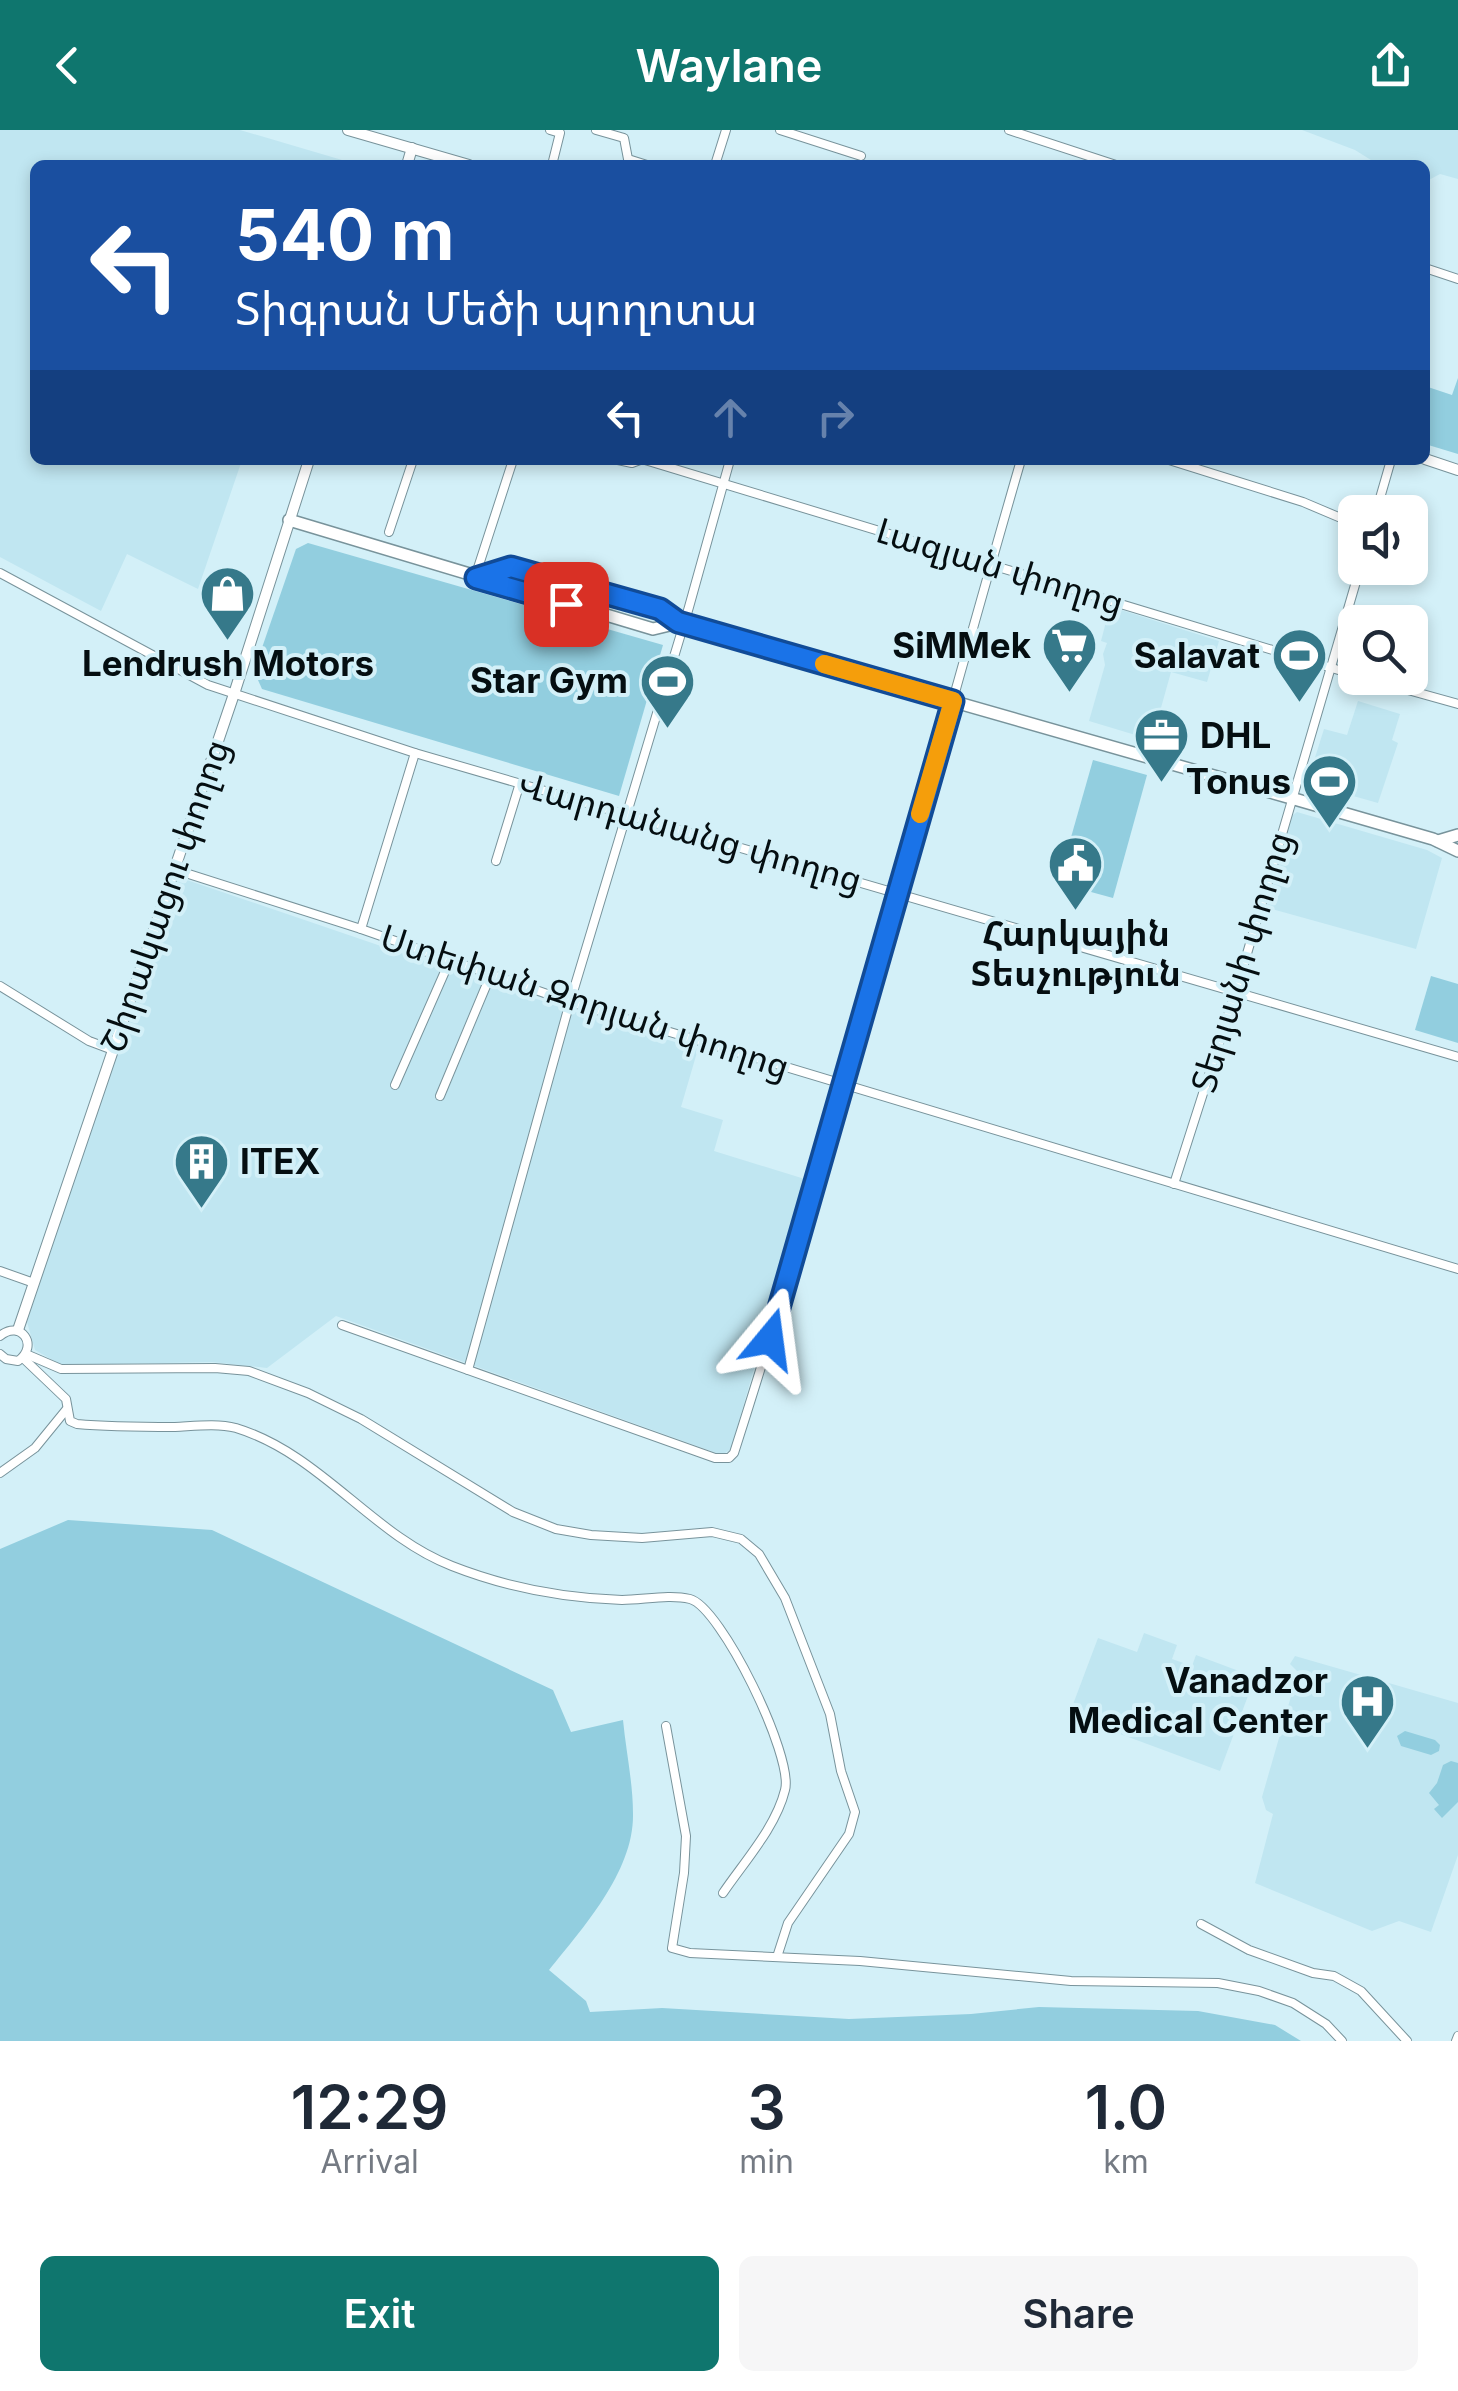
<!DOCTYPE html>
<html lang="en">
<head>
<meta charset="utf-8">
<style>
  body { margin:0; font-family:Inter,"Noto Sans Armenian",sans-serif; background:#f6f6f7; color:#1f2937; height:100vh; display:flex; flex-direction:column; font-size:38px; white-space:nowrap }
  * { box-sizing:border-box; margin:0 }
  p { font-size:32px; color:#747a83 }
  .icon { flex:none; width:55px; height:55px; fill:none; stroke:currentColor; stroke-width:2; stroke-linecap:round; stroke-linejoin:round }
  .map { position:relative; height:1911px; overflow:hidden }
  .side { display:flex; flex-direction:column; background:#fff; flex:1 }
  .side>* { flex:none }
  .banner { position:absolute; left:30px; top:30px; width:1400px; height:305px; border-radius:15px; box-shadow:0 5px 15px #0003; background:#1a4fa0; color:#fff; overflow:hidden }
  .buttons { position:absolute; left:1338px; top:365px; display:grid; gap:20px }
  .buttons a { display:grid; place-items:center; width:90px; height:90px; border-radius:15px; background:#fff; box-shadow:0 5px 15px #0003; font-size:50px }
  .pin { position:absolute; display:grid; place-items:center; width:85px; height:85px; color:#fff; margin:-42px; border-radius:20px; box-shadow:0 5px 15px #0006 }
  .me { position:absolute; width:110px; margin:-55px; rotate:16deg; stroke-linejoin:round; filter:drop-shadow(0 0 8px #0008) }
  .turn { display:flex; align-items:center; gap:35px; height:210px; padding:0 40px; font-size:45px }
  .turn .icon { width:130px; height:130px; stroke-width:2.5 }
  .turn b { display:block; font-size:70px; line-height:85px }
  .lanes { display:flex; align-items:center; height:95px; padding:0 40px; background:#0003; justify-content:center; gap:50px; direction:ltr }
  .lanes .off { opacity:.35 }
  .eta { display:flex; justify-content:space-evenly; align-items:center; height:170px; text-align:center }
  .eta b { font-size:60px; font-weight:600; line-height:70px }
  .cta { display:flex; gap:20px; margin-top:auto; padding:20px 40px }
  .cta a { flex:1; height:115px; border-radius:15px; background:#0f766e; color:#fff; font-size:40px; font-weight:600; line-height:115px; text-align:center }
  .cta a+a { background:#f6f6f7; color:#1f2937 }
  header { display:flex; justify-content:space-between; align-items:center; height:130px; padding:0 40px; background:#0f766e; color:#fff; font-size:45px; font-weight:600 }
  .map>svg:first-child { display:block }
  .built { fill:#c0e6f1 }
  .green { fill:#92cedf }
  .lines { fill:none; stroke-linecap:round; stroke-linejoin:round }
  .street-casing { stroke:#78939b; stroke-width:10 }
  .secondary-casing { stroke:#78939b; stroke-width:12 }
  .primary-casing { stroke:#78939b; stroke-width:14 }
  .street { stroke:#fff; stroke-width:8 }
  .secondary { stroke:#fff; stroke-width:10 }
  .primary { stroke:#fff; stroke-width:11 }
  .route-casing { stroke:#114b97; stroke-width:25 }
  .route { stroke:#1a73e8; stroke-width:18 }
  .slow { stroke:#f59e0b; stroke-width:18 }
  .labels { text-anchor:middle; stroke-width:8; stroke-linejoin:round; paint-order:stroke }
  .street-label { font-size:35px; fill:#050e11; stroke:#d3f0f8 }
  .poi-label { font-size:35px; font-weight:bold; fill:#050e11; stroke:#d3f0f8; text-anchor:end }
</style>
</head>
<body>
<header><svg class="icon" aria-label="back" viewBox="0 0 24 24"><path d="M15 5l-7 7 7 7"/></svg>Waylane<svg class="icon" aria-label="share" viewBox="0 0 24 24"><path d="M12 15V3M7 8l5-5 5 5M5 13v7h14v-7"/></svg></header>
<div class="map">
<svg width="1458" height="1911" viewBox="0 0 1458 1911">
  <rect width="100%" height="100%" fill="#d3f0f8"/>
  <!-- built -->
  <g class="built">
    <path d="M0,0H240L359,35H35V330H242L198,459L127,424L101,481L0,427Z"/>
    <path d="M1302,0H1458V49L1440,44L1425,52V35H1379L1355,20Z"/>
    <path d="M1115,478L1219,511L1207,552L1171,542L1152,610L1089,591L1105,535L1103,524L1107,513L1101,511L1108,484Z"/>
    <path d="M1358,571L1400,584L1392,610L1398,613L1378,673L1307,653L1324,599L1347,605Z"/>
    <path d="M1297,682L1427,720L1442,728L1416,819L1265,777L1290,687Z"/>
    <path d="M181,748L563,878L698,919L681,977L723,990L714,1021L808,1050L731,1319L722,1325L336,1186L267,1238L212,1232L61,1235L35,1220L27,1192L172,753Z"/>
    <path d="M1144,1503L1177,1515L1172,1529L1192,1536L1196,1525L1255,1547L1220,1641L1069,1585L1098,1508L1137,1522Z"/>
    <path d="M1295,1526L1458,1573V1725L1431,1802L1399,1791L1372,1801L1255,1753L1273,1684L1266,1680L1262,1667L1298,1542L1290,1534Z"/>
  </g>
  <!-- green -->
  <g class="green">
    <path d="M1458,248V324L1425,314V256L1452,265Z"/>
    <path d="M308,413L663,515L619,666L262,559L254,541L296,419Z"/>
    <path d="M509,442L660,485L661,489L507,446Z"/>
    <path d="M1093,630L1147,645L1113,768L1058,753Z"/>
    <path d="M1431,846L1458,854V913L1415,900Z"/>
    <path d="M68,1390L212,1400L553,1560L571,1602L623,1590C626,1621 633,1653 633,1684C634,1741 583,1798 549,1840L586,1871L590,1882L662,1878L849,1889L971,1884L1039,1877L1198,1881L1275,1895L1301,1911H0V1419Z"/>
    <path d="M1405,1601L1435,1610L1440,1615L1439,1621L1431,1625L1401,1616L1397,1606Z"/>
    <path d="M1451,1631L1458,1633V1672L1442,1688L1434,1679L1439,1675L1429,1663L1437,1653L1443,1635Z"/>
  </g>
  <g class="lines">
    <defs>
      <g id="street">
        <path d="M550,0L560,3L552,35"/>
        <path d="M596,0L624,8L628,29L647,35"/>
        <path d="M780,0L861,26"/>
        <path d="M1009,0L1116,35"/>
        <path d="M715,35L726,0"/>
        <path d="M1425,138L1458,149"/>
        <path d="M618,330L632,333L640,330"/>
        <path d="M645,330L1355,545"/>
        <path d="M1169,330L1303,372L1355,394"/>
        <path d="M1376,382L1391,330"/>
        <path d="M389,402L413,330"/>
        <path d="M0,443L208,555L415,623L1458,927"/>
        <path d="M475,447L513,330"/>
        <path d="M1365,548L1458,574"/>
        <path d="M496,731L520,653"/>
        <path d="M173,739L361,799L570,872L1458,1139"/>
        <path d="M361,799L415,623"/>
        <path d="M0,856L89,911L113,920"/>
        <path d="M395,955L450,830"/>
        <path d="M440,966L491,844"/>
        <path d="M1174,1054L1239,851L1360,438"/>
        <path d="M0,1141L34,1153"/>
        <path d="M342,1195L715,1328H729L734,1323C839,995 925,661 1021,330"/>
        <path d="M0,1206C20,1189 40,1215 18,1231L6,1229L0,1224"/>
        <path d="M26,1224L61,1239L215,1238L249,1241L308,1263L361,1289L513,1382L556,1399L591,1405L642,1408L712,1402L741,1409L759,1424L785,1468L830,1584L841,1641L855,1682L849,1704L788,1793L777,1827"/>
        <path d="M23,1228L66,1269L70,1291L77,1294C109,1297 143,1297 175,1297C195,1296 217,1293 236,1298C321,1324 372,1405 452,1436C508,1458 562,1468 622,1470C643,1470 669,1464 690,1469C721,1477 794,1627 785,1660C776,1697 744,1732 723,1763"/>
        <path d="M468,1240L570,872L689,477L730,330"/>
        <path d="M0,1343L35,1318L66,1280"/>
        <path d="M666,1596L686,1706L684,1743L672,1818L690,1823L860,1831L1071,1851L1218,1853L1259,1861L1293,1873L1326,1894L1342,1911"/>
        <path d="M1201,1794L1249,1820L1313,1843L1334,1846L1361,1861L1407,1911"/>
        <path d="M1456,1911L1458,1906"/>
      </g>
      <g id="secondary">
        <path d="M348,0L469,35"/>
        <path d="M407,35L412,18"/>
        <path d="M1425,329L1458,340"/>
        <path d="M18,1200L234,564L309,330"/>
      </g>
      <g id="primary">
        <path d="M289,390L653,499L678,493"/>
        <path d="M475,447L511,437L660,479L678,493L1291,668L1433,709L1458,721"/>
        <path d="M1438,711L1458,705"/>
      </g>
    </defs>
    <!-- street casing -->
    <use href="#street" class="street-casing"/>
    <!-- secondary casing -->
    <use href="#secondary" class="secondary-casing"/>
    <!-- primary casing -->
    <use href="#primary" class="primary-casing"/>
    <!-- street -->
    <use href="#street" class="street"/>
    <!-- secondary -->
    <use href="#secondary" class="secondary"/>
    <!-- primary -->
    <use href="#primary" class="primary"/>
  </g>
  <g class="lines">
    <defs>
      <path id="route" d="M566,474L476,448L511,437L660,479L678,492L953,571L770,1209"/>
    </defs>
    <!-- route casing -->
    <use href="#route" class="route-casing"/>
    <!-- route -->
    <use href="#route" class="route"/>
    <!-- slow -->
    <path class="slow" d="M824,534L953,571L920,684"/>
  </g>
  <!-- icons -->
  <defs>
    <symbol id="shop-pin" viewBox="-11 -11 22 30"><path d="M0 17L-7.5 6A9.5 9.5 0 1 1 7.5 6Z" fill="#36798a" stroke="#d3f0f8"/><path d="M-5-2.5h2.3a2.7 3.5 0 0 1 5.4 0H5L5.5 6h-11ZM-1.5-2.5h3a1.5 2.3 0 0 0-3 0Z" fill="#fff"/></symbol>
    <symbol id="supermarket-pin" viewBox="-11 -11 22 30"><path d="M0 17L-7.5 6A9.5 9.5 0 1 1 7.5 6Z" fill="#36798a" stroke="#d3f0f8"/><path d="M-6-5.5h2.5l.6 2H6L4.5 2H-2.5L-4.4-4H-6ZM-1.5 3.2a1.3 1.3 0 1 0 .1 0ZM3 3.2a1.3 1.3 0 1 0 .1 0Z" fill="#fff"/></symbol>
    <symbol id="stadium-pin" viewBox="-11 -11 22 30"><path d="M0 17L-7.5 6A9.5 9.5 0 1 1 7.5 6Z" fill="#36798a" stroke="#d3f0f8"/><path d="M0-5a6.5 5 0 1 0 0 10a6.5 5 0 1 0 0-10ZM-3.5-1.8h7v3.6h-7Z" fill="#fff"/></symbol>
    <symbol id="office-pin" viewBox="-11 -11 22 30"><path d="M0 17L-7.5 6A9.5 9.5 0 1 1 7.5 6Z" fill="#36798a" stroke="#d3f0f8"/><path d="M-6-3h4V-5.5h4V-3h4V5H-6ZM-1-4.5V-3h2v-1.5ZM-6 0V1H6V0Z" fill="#fff"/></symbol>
    <symbol id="civic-pin" viewBox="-11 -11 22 30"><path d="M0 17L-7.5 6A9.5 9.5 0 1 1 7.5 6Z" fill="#36798a" stroke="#d3f0f8"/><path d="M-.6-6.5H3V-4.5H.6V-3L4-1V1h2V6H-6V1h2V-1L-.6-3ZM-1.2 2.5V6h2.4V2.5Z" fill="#fff"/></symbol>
    <symbol id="building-pin" viewBox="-11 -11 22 30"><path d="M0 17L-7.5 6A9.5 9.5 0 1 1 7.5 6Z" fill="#36798a" stroke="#d3f0f8"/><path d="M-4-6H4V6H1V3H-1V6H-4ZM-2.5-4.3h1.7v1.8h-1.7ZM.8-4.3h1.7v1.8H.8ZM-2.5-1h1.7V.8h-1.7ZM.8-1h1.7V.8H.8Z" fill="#fff"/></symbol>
    <symbol id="hospital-pin" viewBox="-11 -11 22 30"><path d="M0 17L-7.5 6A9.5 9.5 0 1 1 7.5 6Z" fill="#36798a" stroke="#d3f0f8"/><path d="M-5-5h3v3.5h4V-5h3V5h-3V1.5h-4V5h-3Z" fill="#fff"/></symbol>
  </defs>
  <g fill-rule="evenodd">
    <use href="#shop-pin" x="196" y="432" width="63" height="86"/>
    <use href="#supermarket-pin" x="1038" y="484" width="63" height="86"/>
    <use href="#stadium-pin" x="1268" y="494" width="63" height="86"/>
    <use href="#stadium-pin" x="636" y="520" width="63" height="86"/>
    <use href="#office-pin" x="1130" y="574" width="63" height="86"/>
    <use href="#stadium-pin" x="1298" y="620" width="63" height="86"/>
    <use href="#civic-pin" x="1044" y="702" width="63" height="86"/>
    <use href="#building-pin" x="170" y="1000" width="63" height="86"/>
    <use href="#hospital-pin" x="1336" y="1540" width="63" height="86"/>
  </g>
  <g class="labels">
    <!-- street labels -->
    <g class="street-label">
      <text transform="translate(1000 437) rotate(17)" y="12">Լազյան փողոց</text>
      <text transform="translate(690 702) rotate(16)" y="12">Վարդանանց փողոց</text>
      <text transform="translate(165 766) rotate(-71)" y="12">Շիրակացու փողոց</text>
      <text transform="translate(1242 832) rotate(-73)" y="12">Տերյանի փողոց</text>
      <text transform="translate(585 872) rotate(18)" y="12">Ստեփան Զորյան փողոց</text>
    </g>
    <!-- poi labels -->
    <g class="poi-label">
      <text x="1031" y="528">SiMMek</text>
      <text x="1260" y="538">Salavat</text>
      <text x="228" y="546" text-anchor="middle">Lendrush Motors</text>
      <text x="628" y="563">Star Gym</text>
      <text x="1200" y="618" text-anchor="start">DHL</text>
      <text x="1291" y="664">Tonus</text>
      <text x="1076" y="816" text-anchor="middle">Հարկային<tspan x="1076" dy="40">Տեսչություն</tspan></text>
      <text x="240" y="1044" text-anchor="start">ITEX</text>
      <text x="1328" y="1563">Vanadzor<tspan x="1328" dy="40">Medical Center</tspan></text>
    </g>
  </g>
</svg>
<div class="buttons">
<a><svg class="icon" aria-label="sound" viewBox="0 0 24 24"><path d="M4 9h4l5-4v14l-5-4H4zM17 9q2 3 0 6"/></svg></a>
<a><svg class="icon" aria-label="search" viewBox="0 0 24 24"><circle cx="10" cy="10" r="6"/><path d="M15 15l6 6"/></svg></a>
</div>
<div class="pin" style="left:566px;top:474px;background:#d93025"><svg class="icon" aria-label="arrive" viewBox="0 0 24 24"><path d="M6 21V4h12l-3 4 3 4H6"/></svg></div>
<svg class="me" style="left:770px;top:1209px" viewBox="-20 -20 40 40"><path d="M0-17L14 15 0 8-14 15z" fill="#1a73e8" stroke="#fff" stroke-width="4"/></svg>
<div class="banner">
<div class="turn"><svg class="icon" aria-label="left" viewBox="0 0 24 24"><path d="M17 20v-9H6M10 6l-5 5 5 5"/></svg><div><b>540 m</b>Տիգրան Մեծի պողոտա</div></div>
<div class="lanes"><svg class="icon" aria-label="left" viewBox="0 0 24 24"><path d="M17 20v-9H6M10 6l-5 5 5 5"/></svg><svg class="icon off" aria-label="ahead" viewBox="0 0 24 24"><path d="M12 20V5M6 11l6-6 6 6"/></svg><svg class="icon off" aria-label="right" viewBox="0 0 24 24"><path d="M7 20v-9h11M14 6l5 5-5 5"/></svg></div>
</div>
</div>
<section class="side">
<div class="eta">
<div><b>12:29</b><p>Arrival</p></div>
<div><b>3</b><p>min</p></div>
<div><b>1.0</b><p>km</p></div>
</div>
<div class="cta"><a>Exit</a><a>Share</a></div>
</section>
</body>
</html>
